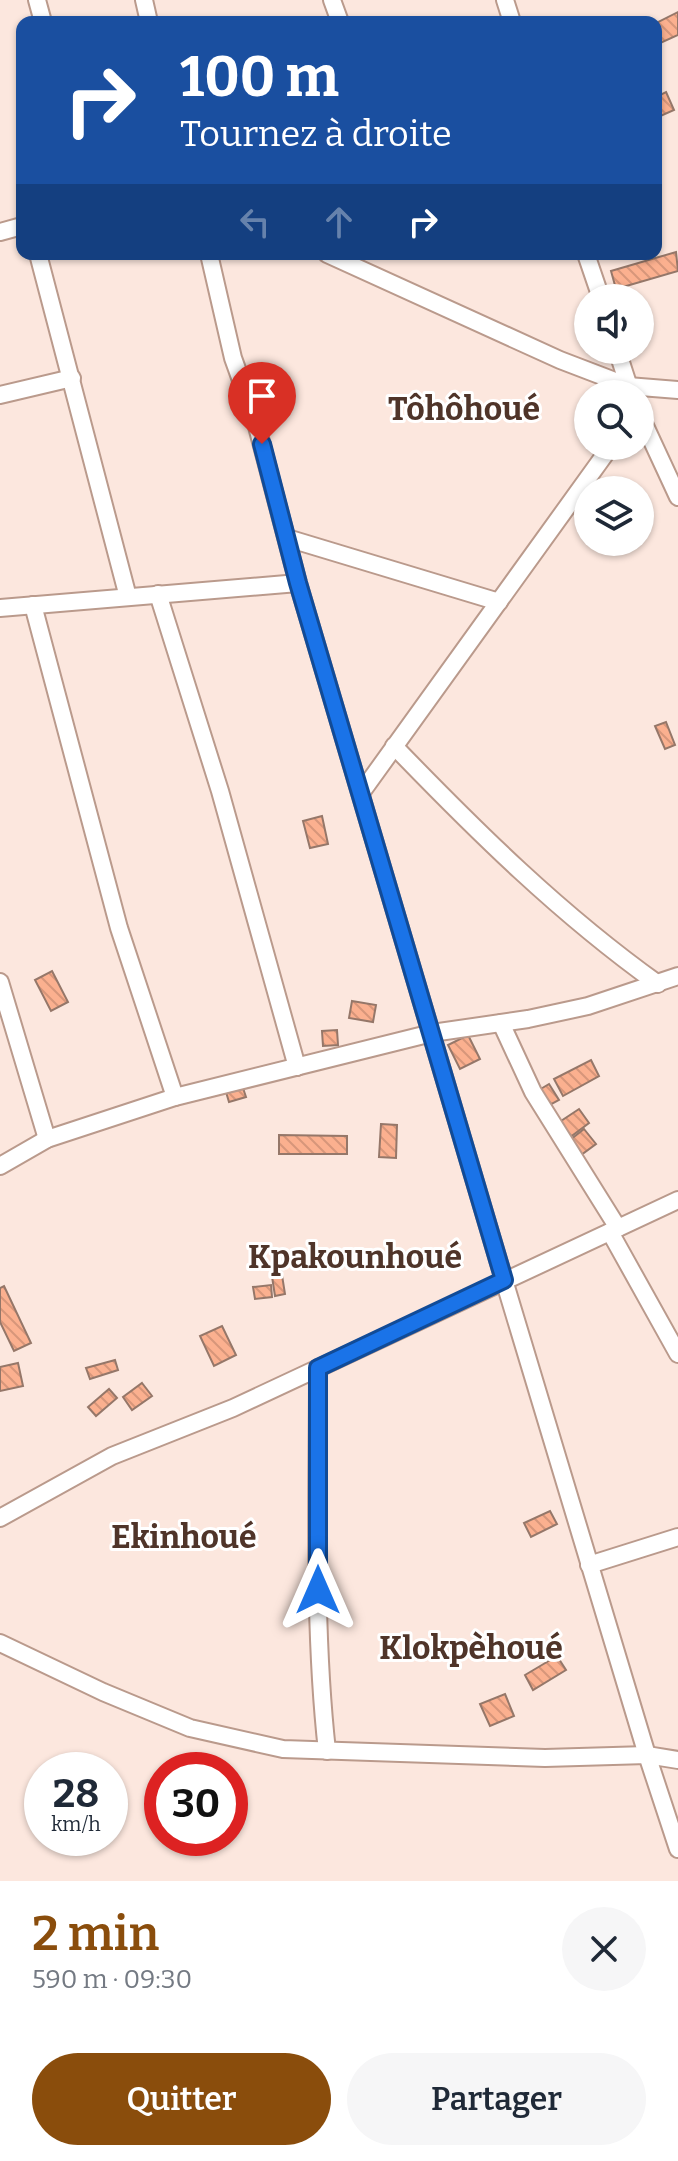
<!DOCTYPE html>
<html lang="fr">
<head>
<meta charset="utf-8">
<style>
  body { margin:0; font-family:Bitter,serif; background:#f6f6f7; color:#1f2937; height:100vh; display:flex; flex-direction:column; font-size:30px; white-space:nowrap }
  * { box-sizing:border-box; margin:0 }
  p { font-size:26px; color:#747a83 }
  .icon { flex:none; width:44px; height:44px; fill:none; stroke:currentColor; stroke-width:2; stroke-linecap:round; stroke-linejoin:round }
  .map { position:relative; height:1881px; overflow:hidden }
  .details { display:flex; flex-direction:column; background:#fff; flex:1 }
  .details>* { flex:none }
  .top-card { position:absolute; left:16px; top:16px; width:646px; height:244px; border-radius:16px; box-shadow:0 2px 6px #0004; background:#1a4fa0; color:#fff; overflow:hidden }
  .buttons { position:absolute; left:574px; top:284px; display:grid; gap:16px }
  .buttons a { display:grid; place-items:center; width:80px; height:80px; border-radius:50%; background:#fff; box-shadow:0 2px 6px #0004; font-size:40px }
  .speed { position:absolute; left:24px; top:1752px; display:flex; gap:16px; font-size:40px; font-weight:700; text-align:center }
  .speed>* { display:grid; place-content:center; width:104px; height:104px; border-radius:50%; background:#fff; box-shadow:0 2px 6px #0004; line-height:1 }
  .speed small { font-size:20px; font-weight:400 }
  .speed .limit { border:12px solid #d22; background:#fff; color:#111 }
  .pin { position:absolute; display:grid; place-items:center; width:68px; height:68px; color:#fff; margin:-82px -34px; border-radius:50% 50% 50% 0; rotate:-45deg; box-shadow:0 0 8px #0007 }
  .pin .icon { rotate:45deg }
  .me { position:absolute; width:88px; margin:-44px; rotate:0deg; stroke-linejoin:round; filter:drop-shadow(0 0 6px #0008) }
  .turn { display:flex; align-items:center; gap:28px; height:168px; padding:0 32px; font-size:36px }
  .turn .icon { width:104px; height:104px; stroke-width:2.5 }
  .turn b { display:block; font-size:56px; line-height:68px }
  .lanes { display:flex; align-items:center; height:76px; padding:0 32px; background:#0003; justify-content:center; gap:40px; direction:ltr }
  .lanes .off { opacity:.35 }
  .round { display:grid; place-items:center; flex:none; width:84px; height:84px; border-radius:42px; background:#f6f6f7 }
  .head { display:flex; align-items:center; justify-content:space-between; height:136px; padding:0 32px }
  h1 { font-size:48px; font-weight:600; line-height:60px; color:#8a4d0c }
  .primary-button { display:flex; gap:16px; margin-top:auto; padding:16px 32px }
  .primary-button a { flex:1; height:92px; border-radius:48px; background:#8a4d0c; color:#fff; font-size:32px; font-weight:600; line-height:92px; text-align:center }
  .primary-button a+a { background:#f6f6f7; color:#1f2937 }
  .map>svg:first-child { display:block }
  .building { fill:url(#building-back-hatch); stroke:#957769; stroke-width:2 }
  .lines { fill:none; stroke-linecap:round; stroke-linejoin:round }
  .minor-casing { stroke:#ba9a8c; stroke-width:20 }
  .minor { stroke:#fff; stroke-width:16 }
  .route-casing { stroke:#114b97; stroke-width:20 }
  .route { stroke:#1a73e8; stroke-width:14 }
  .labels { text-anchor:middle; stroke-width:6; stroke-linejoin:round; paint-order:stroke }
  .quarter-label { font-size:32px; font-weight:bold; fill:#4f3429; stroke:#fff }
</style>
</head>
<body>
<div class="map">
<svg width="678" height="1881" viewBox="0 0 678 1881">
  <defs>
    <pattern id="building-back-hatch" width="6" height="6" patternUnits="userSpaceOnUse" patternTransform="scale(2)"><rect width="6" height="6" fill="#fbb08f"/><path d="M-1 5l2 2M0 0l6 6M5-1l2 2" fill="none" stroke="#d7967a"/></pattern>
  </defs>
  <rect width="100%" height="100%" fill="#fce7de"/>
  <!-- building -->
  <g class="building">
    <path d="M678,12V35L656,45V23Z"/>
    <path d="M666,92L674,110L656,118V97Z"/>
    <path d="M676,252L678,271L616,289L611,271Z"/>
    <path d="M666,722L675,745L665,749L655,726Z"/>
    <path d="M322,816L328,844L310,848L303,821Z"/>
    <path d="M52,971L68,1002L51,1011L35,980Z"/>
    <path d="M352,1001L376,1005L373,1022L349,1018Z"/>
    <path d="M337,1030L338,1045L323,1046L322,1031Z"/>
    <path d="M468,1035L480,1059L460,1069L448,1045Z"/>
    <path d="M591,1060L599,1076L563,1096L554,1079Z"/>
    <path d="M549,1084L559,1100L548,1106L539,1090Z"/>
    <path d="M243,1088L246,1097L229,1102L226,1092Z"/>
    <path d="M579,1109L589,1123L569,1138L558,1123Z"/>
    <path d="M381,1124L397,1125L396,1158L379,1157Z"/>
    <path d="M584,1129L596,1144L581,1155L570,1140Z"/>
    <path d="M279,1135L347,1136V1154H279Z"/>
    <path d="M281,1269L285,1294L275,1296L271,1270Z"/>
    <path d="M271,1285L272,1297L255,1299L253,1287Z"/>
    <path d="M4,1286L31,1343L14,1351L0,1322V1288Z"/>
    <path d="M222,1326L236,1355L214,1366L200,1336Z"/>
    <path d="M115,1360L118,1370L90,1379L86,1368Z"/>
    <path d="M18,1363L23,1386L0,1391V1367Z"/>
    <path d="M142,1383L152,1396L132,1410L123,1397Z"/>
    <path d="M109,1389L117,1398L96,1416L88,1407Z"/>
    <path d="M550,1511L557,1524L531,1537L524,1523Z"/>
    <path d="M557,1656L566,1670L533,1690L525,1675Z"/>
    <path d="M505,1694L514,1716L490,1726L480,1704Z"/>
  </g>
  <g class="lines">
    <defs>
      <g id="minor">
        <path d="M37,0L43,22"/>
        <path d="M144,0L149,22"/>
        <path d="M332,0L340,22"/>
        <path d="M505,0L512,22"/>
        <path d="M0,232L22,226"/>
        <path d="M38,254L128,597"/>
        <path d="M209,254L233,358L255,419L298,583L504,1280L647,1755L678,1849"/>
        <path d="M327,254L560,360L628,386L678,390"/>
        <path d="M586,254L601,298"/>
        <path d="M617,350L630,390"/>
        <path d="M0,395L72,378"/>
        <path d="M640,415L678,497"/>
        <path d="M287,538L499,602"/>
        <path d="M158,594L220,791L297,1067"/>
        <path d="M33,605L119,928L175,1097"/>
        <path d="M0,608L298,583"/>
        <path d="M394,746C477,832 560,914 658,984"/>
        <path d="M361,793L611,446"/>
        <path d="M0,982L47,1139"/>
        <path d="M501,1023L533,1092L618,1228"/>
        <path d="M0,1166L47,1139L175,1097L432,1033L528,1019L588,1006L678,976"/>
        <path d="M610,1232L678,1354"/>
        <path d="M318,1368C318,1495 313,1624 327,1751"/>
        <path d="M0,1518L112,1456L233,1408L678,1200"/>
        <path d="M589,1565L678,1537"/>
        <path d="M0,1643L103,1692L190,1728L283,1749L545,1758L647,1755L678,1760"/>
      </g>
    </defs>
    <!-- minor casing -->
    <use href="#minor" class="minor-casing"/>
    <!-- minor -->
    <use href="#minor" class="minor"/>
  </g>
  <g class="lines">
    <defs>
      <path id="route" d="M262,444L298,583L504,1280L318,1368V1590"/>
    </defs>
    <!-- route casing -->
    <use href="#route" class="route-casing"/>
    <!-- route -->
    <use href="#route" class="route"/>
  </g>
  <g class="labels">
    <!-- quarter labels -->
    <g class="quarter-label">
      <text x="464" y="420">Tôhôhoué</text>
      <text x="355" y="1268">Kpakounhoué</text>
      <text x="184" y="1548">Ekinhoué</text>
      <text x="471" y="1659">Klokpèhoué</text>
    </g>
  </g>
</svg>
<div class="buttons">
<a><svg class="icon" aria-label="sound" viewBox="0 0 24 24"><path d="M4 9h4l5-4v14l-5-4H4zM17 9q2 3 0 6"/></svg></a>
<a><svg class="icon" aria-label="search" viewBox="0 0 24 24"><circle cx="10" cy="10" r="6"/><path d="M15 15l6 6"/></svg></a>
<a><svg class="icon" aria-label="layers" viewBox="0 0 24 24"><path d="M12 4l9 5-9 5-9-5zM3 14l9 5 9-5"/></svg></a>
</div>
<div class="speed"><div>28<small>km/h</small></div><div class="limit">30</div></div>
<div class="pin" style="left:262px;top:444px;background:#d93025"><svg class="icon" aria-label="arrive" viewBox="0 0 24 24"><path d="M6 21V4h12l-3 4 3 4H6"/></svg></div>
<svg class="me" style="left:318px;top:1590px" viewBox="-20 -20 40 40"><path d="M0-17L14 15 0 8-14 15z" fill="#1a73e8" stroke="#fff" stroke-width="4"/></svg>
<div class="top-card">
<div class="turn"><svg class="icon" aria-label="right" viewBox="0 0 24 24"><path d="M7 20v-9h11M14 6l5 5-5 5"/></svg><div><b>100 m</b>Tournez à droite</div></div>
<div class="lanes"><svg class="icon off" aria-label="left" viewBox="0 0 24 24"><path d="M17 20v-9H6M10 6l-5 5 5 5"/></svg><svg class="icon off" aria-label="ahead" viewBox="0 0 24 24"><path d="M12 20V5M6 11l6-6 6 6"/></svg><svg class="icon" aria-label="right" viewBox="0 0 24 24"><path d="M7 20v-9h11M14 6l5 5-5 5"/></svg></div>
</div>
</div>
<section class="details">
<div class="head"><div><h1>2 min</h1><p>590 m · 09:30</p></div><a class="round"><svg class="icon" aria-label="close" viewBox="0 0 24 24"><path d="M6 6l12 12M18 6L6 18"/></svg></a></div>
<div class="primary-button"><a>Quitter</a><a>Partager</a></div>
</section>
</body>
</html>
